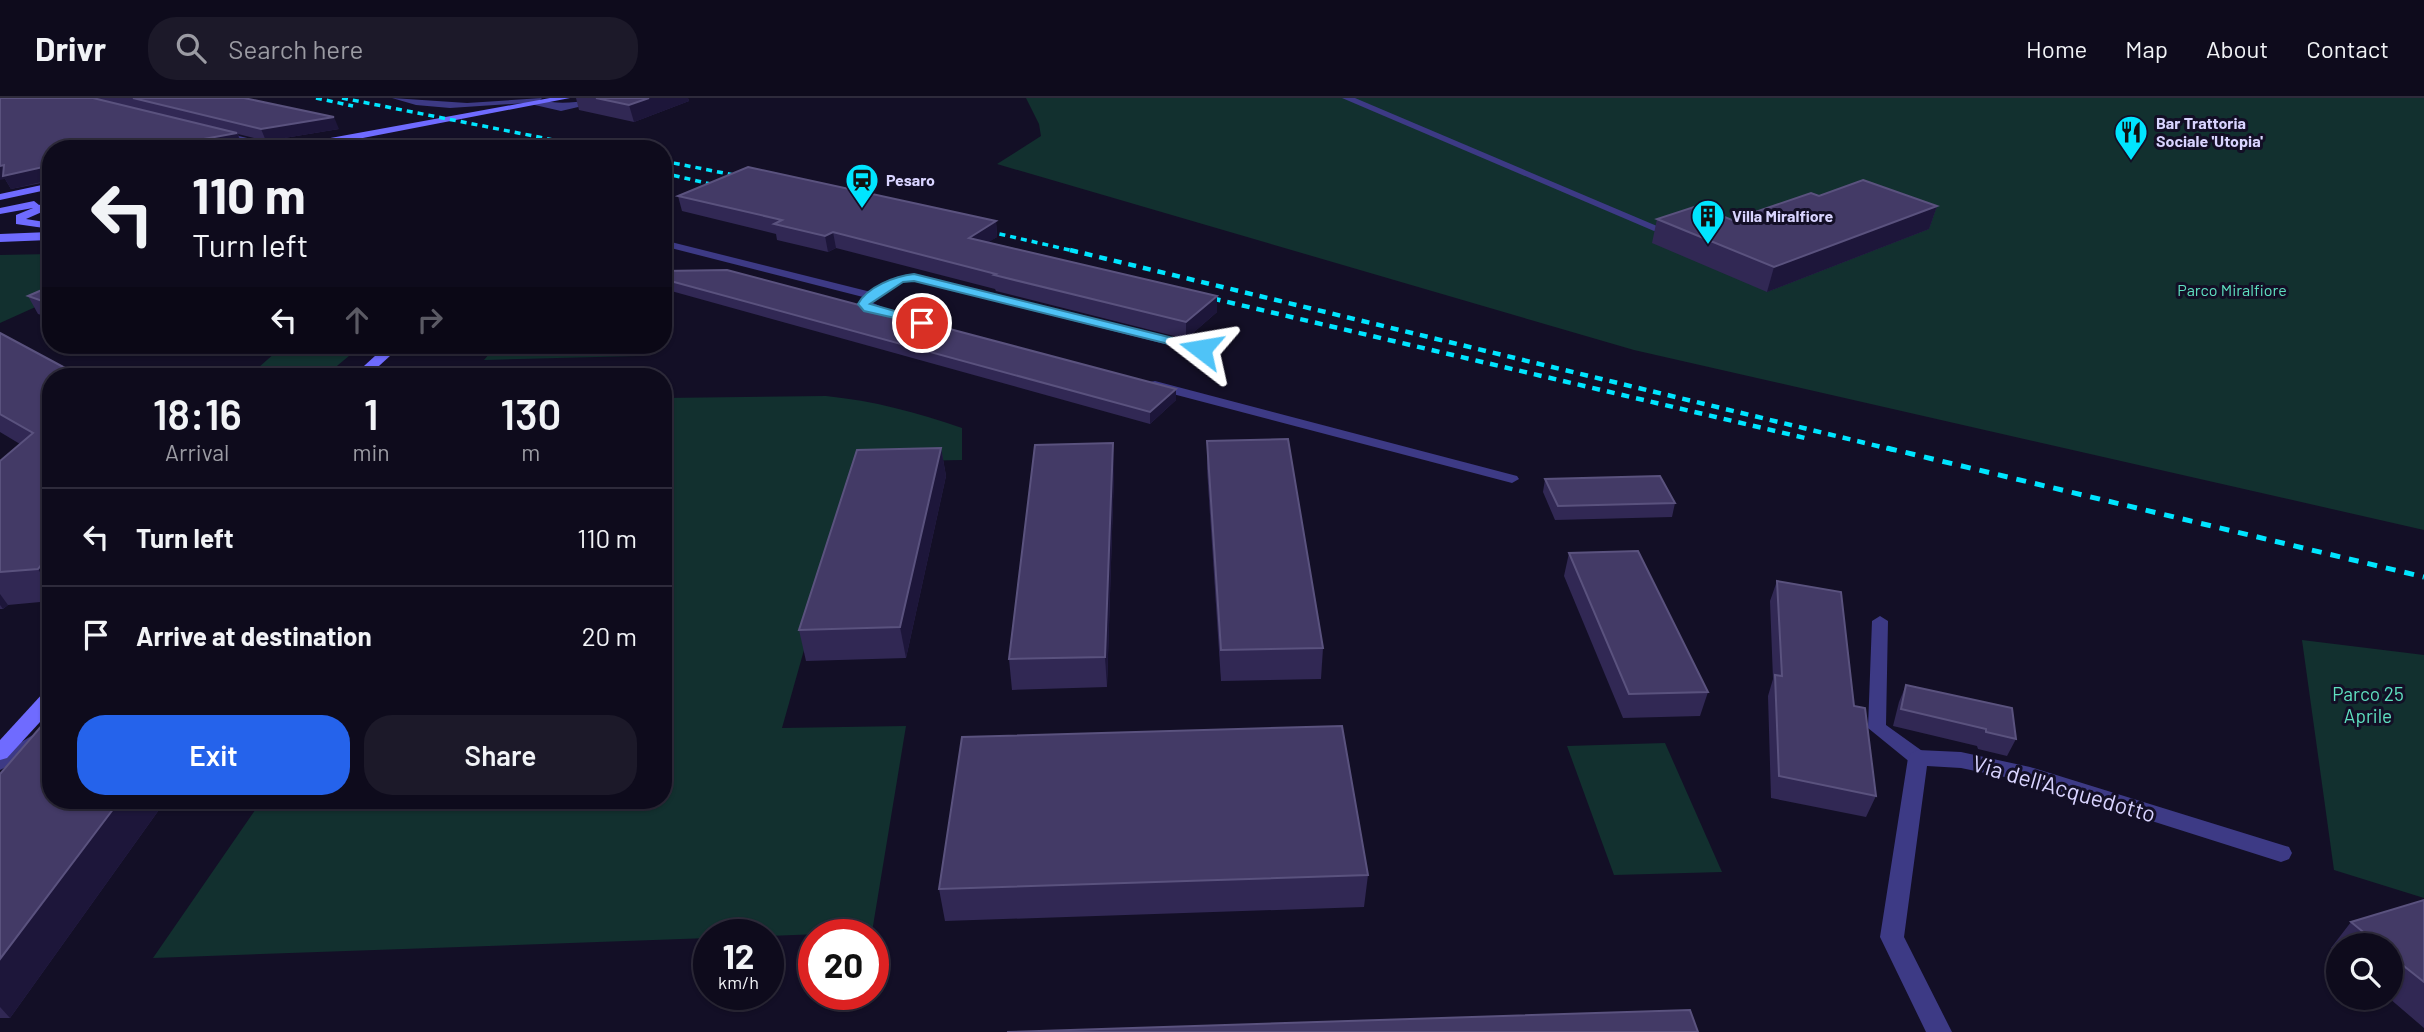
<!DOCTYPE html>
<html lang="en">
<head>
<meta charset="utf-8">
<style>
  body { margin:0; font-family:Barlow,sans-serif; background:#1c1929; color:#f1f3f6; height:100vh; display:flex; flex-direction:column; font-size:26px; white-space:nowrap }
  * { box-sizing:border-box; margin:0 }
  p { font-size:23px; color:#9b9ba3 }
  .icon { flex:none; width:38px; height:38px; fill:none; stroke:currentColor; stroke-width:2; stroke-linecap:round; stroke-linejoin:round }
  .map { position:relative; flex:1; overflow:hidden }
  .details { position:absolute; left:42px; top:270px; width:630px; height:441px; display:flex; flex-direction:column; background:#0e0b1c; border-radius:28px; box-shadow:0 2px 5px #0004,0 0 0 2px #2e2b3b }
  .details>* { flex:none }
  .hud { position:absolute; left:42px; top:42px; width:630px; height:214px; border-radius:28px; box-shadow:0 2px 5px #0004,0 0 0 2px #2e2b3b; background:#0e0b1c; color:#f1f3f6; overflow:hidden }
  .controls { position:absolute; left:2326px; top:835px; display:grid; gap:14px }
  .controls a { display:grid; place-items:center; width:77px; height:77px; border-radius:50%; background:#0e0b1c; box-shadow:0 2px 5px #0004,0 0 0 2px #2e2b3b; font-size:35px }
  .speed { position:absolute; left:693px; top:821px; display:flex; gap:14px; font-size:35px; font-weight:700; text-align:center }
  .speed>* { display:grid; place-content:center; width:91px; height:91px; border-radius:50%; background:#0e0b1c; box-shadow:0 2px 5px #0004,0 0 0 2px #2e2b3b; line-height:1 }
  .speed small { font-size:18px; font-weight:400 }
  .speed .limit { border:10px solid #d22; background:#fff; color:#111 }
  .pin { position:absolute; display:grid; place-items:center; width:60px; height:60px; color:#fff; margin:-30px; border:4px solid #fff; border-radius:50%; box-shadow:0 2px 7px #0007 }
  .me { position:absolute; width:77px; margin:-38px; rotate:284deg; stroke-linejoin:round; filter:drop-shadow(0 0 5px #0008) }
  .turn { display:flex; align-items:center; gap:24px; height:147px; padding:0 35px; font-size:32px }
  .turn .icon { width:91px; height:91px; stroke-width:2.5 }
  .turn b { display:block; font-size:49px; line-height:60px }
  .lanes { display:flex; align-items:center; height:66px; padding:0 35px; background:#0003; justify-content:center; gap:35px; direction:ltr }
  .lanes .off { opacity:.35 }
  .eta { display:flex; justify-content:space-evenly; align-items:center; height:119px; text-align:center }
  .eta b { font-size:42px; font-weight:600; line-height:49px }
  .cta { display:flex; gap:14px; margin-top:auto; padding:14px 35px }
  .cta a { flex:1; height:80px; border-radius:28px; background:#2563eb; color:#fff; font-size:28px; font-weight:600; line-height:80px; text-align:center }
  .cta a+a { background:#1c1929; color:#f1f3f6 }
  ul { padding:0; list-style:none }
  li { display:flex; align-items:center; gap:21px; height:98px; padding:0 35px; border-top:2px solid #2e2b3b }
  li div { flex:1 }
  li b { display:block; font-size:26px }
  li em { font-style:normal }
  header { display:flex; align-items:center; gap:42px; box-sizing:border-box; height:98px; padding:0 35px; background:#0e0b1c; border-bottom:2px solid #2e2b3b }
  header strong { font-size:33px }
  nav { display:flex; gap:38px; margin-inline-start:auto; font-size:24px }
  .search { width:490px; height:63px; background:#1c1929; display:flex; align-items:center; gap:18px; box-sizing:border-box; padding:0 24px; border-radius:28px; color:#9b9ba3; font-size:26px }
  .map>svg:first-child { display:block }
  .green { fill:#12302f }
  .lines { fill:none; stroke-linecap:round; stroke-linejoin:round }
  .lane { fill:#3d3a85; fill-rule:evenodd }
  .street { fill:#3d3a85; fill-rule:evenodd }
  .secondary { fill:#6f6bff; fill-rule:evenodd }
  .rail-far2 { stroke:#00e5ff; stroke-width:3.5; stroke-dasharray:6 5; stroke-linecap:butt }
  .rail-far1 { stroke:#00e5ff; stroke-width:4.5; stroke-dasharray:8 7; stroke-linecap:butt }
  .rail { stroke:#00e5ff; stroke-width:5; stroke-dasharray:10 9; stroke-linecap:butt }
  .wall { fill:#312854 }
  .shaded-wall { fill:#1d163a }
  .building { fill:#433a66; stroke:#5a527e; stroke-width:2 }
  .route { fill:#4fc3f7; stroke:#337fa1; stroke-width:2 }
  .labels { text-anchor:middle; stroke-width:6; stroke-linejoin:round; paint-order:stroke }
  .far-poi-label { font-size:16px; font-weight:bold; fill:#d9d4ff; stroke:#130f26; text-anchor:start }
  .far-park-label { font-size:16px; fill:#5fe0c0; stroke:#130f26 }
  .park-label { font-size:19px; fill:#5fe0c0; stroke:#130f26 }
  .near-street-label { font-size:23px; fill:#d9d4ff; stroke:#130f26 }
</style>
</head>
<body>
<header>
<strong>Drivr</strong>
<div class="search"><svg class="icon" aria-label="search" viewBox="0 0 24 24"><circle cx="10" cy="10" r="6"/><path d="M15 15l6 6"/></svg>Search here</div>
<nav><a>Home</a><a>Map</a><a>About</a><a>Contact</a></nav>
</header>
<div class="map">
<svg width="2424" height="934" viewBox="0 0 2424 934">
  <rect width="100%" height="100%" fill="#130f26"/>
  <!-- green -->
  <g class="green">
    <path d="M1026,0H2424V432L1634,252L997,66L1041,38L1039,26Z"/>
    <path d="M51,156V202L0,225V157Z"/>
    <path d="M284,247H362L325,278H249Z"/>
    <path d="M497,247H644L637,258L484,262Z"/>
    <path d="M826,298C874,303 916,314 962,330V362L857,364L782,630L906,628L872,834L768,838L709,836V840L153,860L262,702H663V300Z"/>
    <path d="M2302,542L2424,557V800L2334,772Z"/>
    <path d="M1665,645L1722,774L1614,777L1567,648Z"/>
  </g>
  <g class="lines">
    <!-- lane -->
    <g class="lane">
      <path d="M663,142L871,194L896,179L914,177L1205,248L1207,251L1201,255L914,183L903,184L871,204L891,213L893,215L887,219L860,208L858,206L863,199L663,148Z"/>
      <path d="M1155,283L1517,378L1519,381L1512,385L1150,290V284Z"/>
      <path d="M1880,518L1888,523L1886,627L1925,655L1927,660L1925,665L1918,667L1911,665L1868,630L1872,523Z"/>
      <path d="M51,626V642L40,652L0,672V657Z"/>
    </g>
    <!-- street -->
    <g class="street">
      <path d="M392,0L467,5L542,0L540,2C569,9 588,0 617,0L561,13L526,5L450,10L416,7Z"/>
      <path d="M1342,0H1355L1664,131L1654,133Z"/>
      <path d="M217,33L269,45L270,47L265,50L213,38L212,36Z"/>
      <path d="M1918,652L1961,654L2030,669L2289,749L2292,755L2289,761L2281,764L2029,684L1961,670L1927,668L1904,839L1952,934H1926L1880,839L1908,660L1911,655Z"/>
    </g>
    <!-- secondary -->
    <g class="secondary">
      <path d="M550,0H570L306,51H241L246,48L298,43L303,45Z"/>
      <path d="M51,85V91L0,102V96Z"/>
      <path d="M34,103L39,107L51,103V110L26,121L51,125V131L16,126V117L33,110L0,116V110Z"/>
      <path d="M49,134V142L0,144V136Z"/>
      <path d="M387,247H402L368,278H353Z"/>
      <path d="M51,592V612L7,660L0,662V642L44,594Z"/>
    </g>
    <!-- rail-far2 -->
    <g class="rail-far2">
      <path d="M316,0L353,8"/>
      <path d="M342,0L599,51"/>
      <path d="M663,63L749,80"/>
      <path d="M663,75L728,90"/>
      <path d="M978,131L1078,154"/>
    </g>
    <!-- rail-far1 -->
    <g class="rail-far1">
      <path d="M1070,152L1894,352"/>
      <path d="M1198,197L1805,340"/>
    </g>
    <!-- rail -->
    <path class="rail" d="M1887,350L2424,479"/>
  </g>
  <!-- wall -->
  <g class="wall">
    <path d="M0,0H244L339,31L266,43L238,36L242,47L223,51H51V83L11,91L5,81Z"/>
    <path d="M576,0H688L689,3L634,24L579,12Z"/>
    <path d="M678,98L996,123L997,139L988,144L1217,198V214L1186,241L996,193L995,191L836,150L828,154L777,142L776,136L682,113Z"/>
    <path d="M1819,98L1937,108L1929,131L1767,194L1652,145L1657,121L1732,122Z"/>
    <path d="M663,173L1176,291V302L1150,326L664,191Z"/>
    <path d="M51,188V220L38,216L28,198Z"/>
    <path d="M0,235L51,278V503L8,507L3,511H0V363L20,346L0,334Z"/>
    <path d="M1207,343L1323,550L1321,581L1221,583L1207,371Z"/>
    <path d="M941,350L946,378L906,560L806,563L799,532Z"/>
    <path d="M1114,373L1107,589L1012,592L1009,561Z"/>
    <path d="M1545,381L1675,405L1672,419L1555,422L1543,394Z"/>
    <path d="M1569,455L1708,594L1700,618L1623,620L1564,478Z"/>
    <path d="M1777,483L1854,608L1876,698L1866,719L1771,700L1768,598L1773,581L1770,503Z"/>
    <path d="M1906,587L2016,641L2007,658L1978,651L1977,648L1893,628L1899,604Z"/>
    <path d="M0,676L51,702H166L10,920H0Z"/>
    <path d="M1368,777L1364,809L945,823L939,791Z"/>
    <path d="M2424,802V930L2389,900H2390V847H2338V856L2331,850L2351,824Z"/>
  </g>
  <!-- shaded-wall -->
  <g class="shaded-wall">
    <path d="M649,0H688L689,3L634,24L629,7Z"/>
    <path d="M334,19L339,31L266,43L261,31Z"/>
    <path d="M237,35L242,47L223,51H148Z"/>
    <path d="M4,67L43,69L50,82L11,91L5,81L0,82V68Z"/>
    <path d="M1937,108L1929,131L1767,194L1774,169Z"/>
    <path d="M996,123L997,139L970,156L969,140Z"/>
    <path d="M833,134L836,150L828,154L825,138Z"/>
    <path d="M1217,198V214L1186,241V224Z"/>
    <path d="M1176,291V302L1150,326V314Z"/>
    <path d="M1113,345L1114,373L1107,589L1105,559Z"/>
    <path d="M941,350L946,378L906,560L900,529Z"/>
    <path d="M43,465L51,477V491L38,471Z"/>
    <path d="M0,496L8,507L3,511L0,507Z"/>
    <path d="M120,702H166L10,920L0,909V861Z"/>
  </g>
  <!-- building -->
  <g class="building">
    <path d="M0,0H93L237,35L148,51H51L50,72L43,69L3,78L4,67L0,68Z"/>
    <path d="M133,0H244L334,19L261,31Z"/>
    <path d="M596,0H649L629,7Z"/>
    <path d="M748,69L996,123L969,140L1217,198L1186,224L994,177L996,176L833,134L825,138L774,126L782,122L678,98Z"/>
    <path d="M1863,82L1937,108L1774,169L1657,121L1697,108L1732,122L1811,95L1819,98Z"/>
    <path d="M727,172L1176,291L1150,314L663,181V173Z"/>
    <path d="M51,188V206L28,198Z"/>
    <path d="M0,235L80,278H51V462L48,465H43L38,471L0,474V363L33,335L0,316Z"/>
    <path d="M1288,341L1323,550L1221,552L1207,343Z"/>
    <path d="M1113,345L1105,559L1009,561L1035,347Z"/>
    <path d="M941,350L900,529L799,532L857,352Z"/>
    <path d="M1660,378L1675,405L1558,408L1545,381Z"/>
    <path d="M1638,453L1708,594L1629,596L1569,455Z"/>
    <path d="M1777,483L1841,494L1854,608L1865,610L1876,698L1779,678L1775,577L1782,578Z"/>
    <path d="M1906,587L2012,610L2016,641L1986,634V631L1901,611Z"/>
    <path d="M44,625H51V702H120L0,861V676Z"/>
    <path d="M1342,628L1368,777L939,791L962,639Z"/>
    <path d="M2424,802V884L2390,857V847H2379L2351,824Z"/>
    <path d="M1690,912L1698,934H1007Z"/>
  </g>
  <!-- route -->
  <path class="route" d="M914,176L1205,248L1207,251L1201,254L914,183L903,184L870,206L926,222V227L864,213L858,206C867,189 895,178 914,176Z"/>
  <!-- icons -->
  <defs>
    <symbol id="restaurant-pin" viewBox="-11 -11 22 30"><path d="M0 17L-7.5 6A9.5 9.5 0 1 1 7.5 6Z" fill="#00e5ff" stroke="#130f26"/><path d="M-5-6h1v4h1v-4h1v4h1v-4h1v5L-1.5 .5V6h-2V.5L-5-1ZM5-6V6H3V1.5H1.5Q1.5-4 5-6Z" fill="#111"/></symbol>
    <symbol id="station-pin" viewBox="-11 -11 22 30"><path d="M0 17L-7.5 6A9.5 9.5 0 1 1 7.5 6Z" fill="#00e5ff" stroke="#130f26"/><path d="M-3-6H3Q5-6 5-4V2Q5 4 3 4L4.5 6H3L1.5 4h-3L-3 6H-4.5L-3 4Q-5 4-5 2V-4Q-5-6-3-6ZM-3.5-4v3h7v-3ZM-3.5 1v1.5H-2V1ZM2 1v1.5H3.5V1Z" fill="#111"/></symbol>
    <symbol id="building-pin" viewBox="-11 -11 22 30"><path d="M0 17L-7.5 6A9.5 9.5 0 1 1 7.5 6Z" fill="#00e5ff" stroke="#130f26"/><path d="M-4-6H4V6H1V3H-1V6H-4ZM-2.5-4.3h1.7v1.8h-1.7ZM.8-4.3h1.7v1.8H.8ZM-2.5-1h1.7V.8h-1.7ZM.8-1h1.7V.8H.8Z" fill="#111"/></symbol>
  </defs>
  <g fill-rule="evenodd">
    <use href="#restaurant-pin" x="2112" y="15" width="38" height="52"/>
    <use href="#station-pin" x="843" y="63" width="38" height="52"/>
    <use href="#building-pin" x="1689" y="99" width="38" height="52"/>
  </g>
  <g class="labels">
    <!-- far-poi labels -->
    <g class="far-poi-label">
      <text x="2156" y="31">Bar Trattoria<tspan x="2156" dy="18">Sociale 'Utopia'</tspan></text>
      <text x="886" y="88">Pesaro</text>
      <text x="1732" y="124">Villa Miralfiore</text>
    </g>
    <!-- far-park labels -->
    <g class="far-park-label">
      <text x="2232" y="198">Parco Miralfiore</text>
    </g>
    <!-- park labels -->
    <g class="park-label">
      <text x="2368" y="603">Parco 25<tspan x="2368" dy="22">Aprile</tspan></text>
    </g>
    <!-- near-street labels -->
    <g class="near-street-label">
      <text transform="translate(2064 691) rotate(16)" y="8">Via dell'Acquedotto</text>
    </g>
  </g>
</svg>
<div class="controls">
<a><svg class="icon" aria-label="search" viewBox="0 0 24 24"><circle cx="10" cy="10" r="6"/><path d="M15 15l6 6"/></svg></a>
</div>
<div class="speed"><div>12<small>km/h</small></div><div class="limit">20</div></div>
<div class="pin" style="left:922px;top:225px;background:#d93025"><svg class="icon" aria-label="arrive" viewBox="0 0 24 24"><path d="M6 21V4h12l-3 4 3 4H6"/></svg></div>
<svg class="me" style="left:1201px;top:251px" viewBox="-20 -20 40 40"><path d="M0-17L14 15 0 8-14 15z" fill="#4fc3f7" stroke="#fff" stroke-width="4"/></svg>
<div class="hud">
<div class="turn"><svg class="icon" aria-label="left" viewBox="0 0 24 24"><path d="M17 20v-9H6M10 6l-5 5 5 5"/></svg><div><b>110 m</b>Turn left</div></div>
<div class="lanes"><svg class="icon" aria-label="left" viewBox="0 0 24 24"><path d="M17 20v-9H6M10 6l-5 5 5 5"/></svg><svg class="icon off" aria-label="ahead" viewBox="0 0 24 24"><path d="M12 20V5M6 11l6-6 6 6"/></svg><svg class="icon off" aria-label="right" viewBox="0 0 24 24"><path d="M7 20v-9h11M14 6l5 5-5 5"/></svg></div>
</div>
<section class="details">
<div class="eta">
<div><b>18:16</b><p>Arrival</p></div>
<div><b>1</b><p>min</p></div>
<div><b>130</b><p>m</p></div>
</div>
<ul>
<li><svg class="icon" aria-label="left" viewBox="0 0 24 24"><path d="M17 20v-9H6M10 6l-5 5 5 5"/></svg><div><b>Turn left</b></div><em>110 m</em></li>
<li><svg class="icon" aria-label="arrive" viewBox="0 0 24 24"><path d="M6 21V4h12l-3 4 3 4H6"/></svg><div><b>Arrive at destination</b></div><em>20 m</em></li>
</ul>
<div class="cta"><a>Exit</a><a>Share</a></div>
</section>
</div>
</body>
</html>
